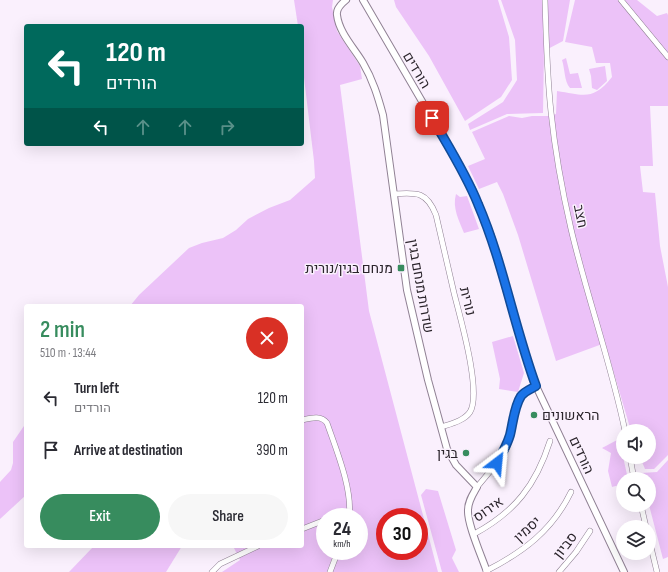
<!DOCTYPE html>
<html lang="en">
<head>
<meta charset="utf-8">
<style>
  body { margin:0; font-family:"Sofia Sans Condensed",Heebo,sans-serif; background:#f7f7f7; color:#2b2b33; height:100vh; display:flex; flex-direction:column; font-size:15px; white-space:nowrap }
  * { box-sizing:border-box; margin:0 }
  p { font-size:13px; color:#7c7c81 }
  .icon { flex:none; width:22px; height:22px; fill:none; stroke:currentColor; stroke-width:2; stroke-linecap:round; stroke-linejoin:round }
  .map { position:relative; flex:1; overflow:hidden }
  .side { position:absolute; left:24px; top:304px; width:280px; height:244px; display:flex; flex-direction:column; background:#fff; border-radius:4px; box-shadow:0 4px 16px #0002 }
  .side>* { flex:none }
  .guide { position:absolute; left:24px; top:24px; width:280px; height:122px; border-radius:4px; box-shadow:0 4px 16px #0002; background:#00695c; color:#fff; overflow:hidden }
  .fabs { position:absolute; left:616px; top:424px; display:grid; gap:8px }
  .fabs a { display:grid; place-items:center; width:40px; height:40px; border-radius:50%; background:#fff; box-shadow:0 4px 16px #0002; font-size:20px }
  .speed { position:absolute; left:316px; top:508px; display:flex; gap:8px; font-size:20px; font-weight:700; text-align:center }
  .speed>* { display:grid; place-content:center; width:52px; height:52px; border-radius:50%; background:#fff; box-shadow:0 4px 16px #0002; line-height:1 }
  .speed small { font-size:10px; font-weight:400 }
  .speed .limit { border:6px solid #d22; background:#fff; color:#111 }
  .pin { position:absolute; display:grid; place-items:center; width:34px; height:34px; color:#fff; margin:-17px; border-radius:8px; box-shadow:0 2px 6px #0006 }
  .me { position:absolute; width:44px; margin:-22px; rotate:29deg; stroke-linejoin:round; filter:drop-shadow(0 0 3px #0008) }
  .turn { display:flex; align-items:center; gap:14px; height:84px; padding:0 16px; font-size:18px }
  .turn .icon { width:52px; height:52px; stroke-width:2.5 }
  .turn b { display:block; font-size:28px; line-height:34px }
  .lanes { display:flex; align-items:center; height:38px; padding:0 16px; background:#0003; justify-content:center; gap:20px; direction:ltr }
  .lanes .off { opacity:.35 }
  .round { display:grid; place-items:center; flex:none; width:42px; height:42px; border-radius:21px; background:#f7f7f7 }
  .headline { display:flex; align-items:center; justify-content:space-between; height:68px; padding:0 16px }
  h1 { font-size:24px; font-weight:600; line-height:30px; color:#378c5e }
  .action { display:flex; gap:8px; margin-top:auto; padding:8px 16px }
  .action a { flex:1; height:46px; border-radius:24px; background:#378c5e; color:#fff; font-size:16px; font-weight:600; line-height:46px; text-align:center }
  .action a+a { background:#f7f7f7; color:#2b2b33 }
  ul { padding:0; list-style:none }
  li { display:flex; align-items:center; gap:12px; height:52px; padding:0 16px }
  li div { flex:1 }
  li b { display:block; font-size:15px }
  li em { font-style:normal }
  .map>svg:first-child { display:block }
  .green { fill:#ecc2f8; fill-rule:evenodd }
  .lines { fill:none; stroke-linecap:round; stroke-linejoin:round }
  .minor-casing { stroke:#908194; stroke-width:6 }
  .tertiary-casing { stroke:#908194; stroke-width:8 }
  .minor { stroke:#fff; stroke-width:5 }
  .tertiary { stroke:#fff; stroke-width:6 }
  .route-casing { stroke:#114b97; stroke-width:10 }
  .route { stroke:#1a73e8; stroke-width:7 }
  .poi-dot { fill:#378c5e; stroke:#faf0fd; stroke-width:1.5 }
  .labels { text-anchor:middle; stroke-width:3; stroke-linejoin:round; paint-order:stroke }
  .street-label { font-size:14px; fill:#2b252c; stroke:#faf0fd }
  .poi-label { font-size:14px; fill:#2b252c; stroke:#faf0fd; text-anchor:end }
</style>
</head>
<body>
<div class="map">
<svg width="668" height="572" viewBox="0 0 668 572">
  <rect width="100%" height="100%" fill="#faf0fd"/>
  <!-- green -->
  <g class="green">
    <path d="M294,0H333L332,7L337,31L360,66L362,79L340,85L369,311L438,572H222L240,560L233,546H302V306H130L139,295L189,248L202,243L223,238L236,230L248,219L269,208L290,200L315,178L314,161L302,61V26H298ZM325,517H359V551H325ZM385,517H419V551H385Z"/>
    <path d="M394,0H498L509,37L512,80L501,97L465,121L429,56L396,7Z"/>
    <path d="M501,0H570L563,41L544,51L543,113L507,114L470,130L468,124L503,102L517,80L515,40Z"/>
    <path d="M575,0H637L657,16L667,13L668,15V106H650L653,166H640L643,192L655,193L660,246L668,287V455L654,469H645L640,457H649V431H631L605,343L556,361L518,235L503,194L497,182L479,189L468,166L485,159L472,132L509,116L522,118L532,116H549L556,114L557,91C584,95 593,101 612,77L610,63H596L592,47L565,42Z"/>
    <path d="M566,58L570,74L578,73L582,88H570C564,81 565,69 562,60Z"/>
    <path d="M605,66L607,81L597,90L592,88L591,76L589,69Z"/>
    <path d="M456,194L460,197L467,196L479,229L464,233C459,220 452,208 456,194Z"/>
    <path d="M513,336L524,373L518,392L499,389L500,379L492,342Z"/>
    <path d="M26,423V495L0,519V482L11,470L13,463V442Z"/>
    <path d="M619,439L628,479H623V484L612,487L608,471L611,453L602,448Z"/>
    <path d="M668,460V557L663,559L649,505V479H642L641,473L657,472Z"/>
    <path d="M426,489L438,491L456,550L452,558L459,572H442L421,495Z"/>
    <path d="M94,546H182L166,572H69Z"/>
  </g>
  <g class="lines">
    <defs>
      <g id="minor">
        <path d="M545,0C546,37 547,75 551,112C555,151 562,190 571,229C587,297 611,363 625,431"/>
        <path d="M621,0L668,57"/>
        <path d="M394,194C417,192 427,192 436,215C442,241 448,267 454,293C460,317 482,392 470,412C464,421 450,424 441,427"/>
        <path d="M302,420C311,418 321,415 327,423C336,449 353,490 349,517"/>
        <path d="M630,457L634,479"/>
        <path d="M477,487L497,463L506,446L520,397L524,392L536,386"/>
        <path d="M641,505L646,527"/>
        <path d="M334,517L350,514"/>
        <path d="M302,529L325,520"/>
        <path d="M474,534C515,512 536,485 550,441"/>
        <path d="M649,539L657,572"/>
        <path d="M486,571C523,552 552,531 571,492"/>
        <path d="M212,572L220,564L258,546"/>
        <path d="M330,572L338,551"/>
        <path d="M559,572L576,552L590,531"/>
      </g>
      <g id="tertiary">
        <path d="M346,0C341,4 336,9 337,15C339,33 355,49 363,63C373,80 378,97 383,115L407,290L428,380L447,449L456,465L477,487C473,494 468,501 468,510C467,524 482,557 487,572"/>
        <path d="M363,0L455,158L472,189L491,236L520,337L536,386L624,572"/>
      </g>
    </defs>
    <!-- minor casing -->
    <use href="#minor" class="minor-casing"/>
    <!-- tertiary casing -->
    <use href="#tertiary" class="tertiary-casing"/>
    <!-- minor -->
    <use href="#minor" class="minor"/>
    <!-- tertiary -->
    <use href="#tertiary" class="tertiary"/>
  </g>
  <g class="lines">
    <defs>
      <path id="route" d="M432,118C448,146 466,174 478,204C503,262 514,326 536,386C531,389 525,391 521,396C514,407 513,423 510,435C507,445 502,454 497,463"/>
    </defs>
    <!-- route casing -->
    <use href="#route" class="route-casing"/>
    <!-- route -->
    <use href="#route" class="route"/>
  </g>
  <!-- markers -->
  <g class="poi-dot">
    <rect x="397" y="264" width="8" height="8" rx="2"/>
    <circle cx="534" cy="415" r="4"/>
    <circle cx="466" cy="453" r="4"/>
  </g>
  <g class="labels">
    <!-- street labels -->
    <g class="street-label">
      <text transform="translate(417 70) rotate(59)" y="5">הורדים</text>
      <text transform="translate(581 216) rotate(78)" y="5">חצב</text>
      <text transform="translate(421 286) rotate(80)" y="5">שדרות מנחם בגין</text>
      <text transform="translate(468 301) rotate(76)" y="5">נורית</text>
      <text transform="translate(582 455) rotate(65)" y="5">הורדים</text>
      <text transform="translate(488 509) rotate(-35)" y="5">אירוס</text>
      <text transform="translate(527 529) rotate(-43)" y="5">יסמין</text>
      <text transform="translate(565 545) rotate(-52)" y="5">סביון</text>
    </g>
    <!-- poi labels -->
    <g class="poi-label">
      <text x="393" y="273">מנחם בגין/נורית</text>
      <text x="542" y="420" text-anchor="start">הראשונים</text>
      <text x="458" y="458">בגין</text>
    </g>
  </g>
</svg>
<div class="fabs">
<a><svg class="icon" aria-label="sound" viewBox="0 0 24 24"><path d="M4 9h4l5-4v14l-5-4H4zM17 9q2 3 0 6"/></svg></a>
<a><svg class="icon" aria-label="search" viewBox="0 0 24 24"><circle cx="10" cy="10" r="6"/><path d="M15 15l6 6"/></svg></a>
<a><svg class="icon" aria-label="layers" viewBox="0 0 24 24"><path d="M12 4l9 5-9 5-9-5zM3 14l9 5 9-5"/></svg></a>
</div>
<div class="speed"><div>24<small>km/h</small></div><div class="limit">30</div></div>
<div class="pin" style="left:432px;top:118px;background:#d93025"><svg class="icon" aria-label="arrive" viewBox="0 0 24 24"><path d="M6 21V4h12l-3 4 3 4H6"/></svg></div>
<svg class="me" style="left:497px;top:463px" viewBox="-20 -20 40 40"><path d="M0-17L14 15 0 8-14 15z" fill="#1a73e8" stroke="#fff" stroke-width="4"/></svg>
<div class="guide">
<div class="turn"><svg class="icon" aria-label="left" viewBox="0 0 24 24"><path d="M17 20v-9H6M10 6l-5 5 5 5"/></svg><div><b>120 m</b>הורדים</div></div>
<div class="lanes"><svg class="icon" aria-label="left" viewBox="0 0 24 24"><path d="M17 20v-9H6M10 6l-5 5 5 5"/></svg><svg class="icon off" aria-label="ahead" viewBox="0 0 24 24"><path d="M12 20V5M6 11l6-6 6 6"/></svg><svg class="icon off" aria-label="ahead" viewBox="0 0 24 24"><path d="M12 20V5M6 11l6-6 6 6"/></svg><svg class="icon off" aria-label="right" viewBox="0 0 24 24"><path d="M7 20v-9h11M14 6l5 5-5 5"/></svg></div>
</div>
<section class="side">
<div class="headline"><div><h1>2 min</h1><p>510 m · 13:44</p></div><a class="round" style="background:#d93025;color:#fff"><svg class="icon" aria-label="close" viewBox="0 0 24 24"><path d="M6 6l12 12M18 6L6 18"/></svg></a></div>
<ul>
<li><svg class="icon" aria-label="left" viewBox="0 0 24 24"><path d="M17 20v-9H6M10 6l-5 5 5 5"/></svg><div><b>Turn left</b><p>הורדים</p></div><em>120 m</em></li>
<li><svg class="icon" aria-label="arrive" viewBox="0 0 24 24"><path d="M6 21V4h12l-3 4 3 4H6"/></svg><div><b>Arrive at destination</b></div><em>390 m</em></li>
</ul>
<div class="action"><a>Exit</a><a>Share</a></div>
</section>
</div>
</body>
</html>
